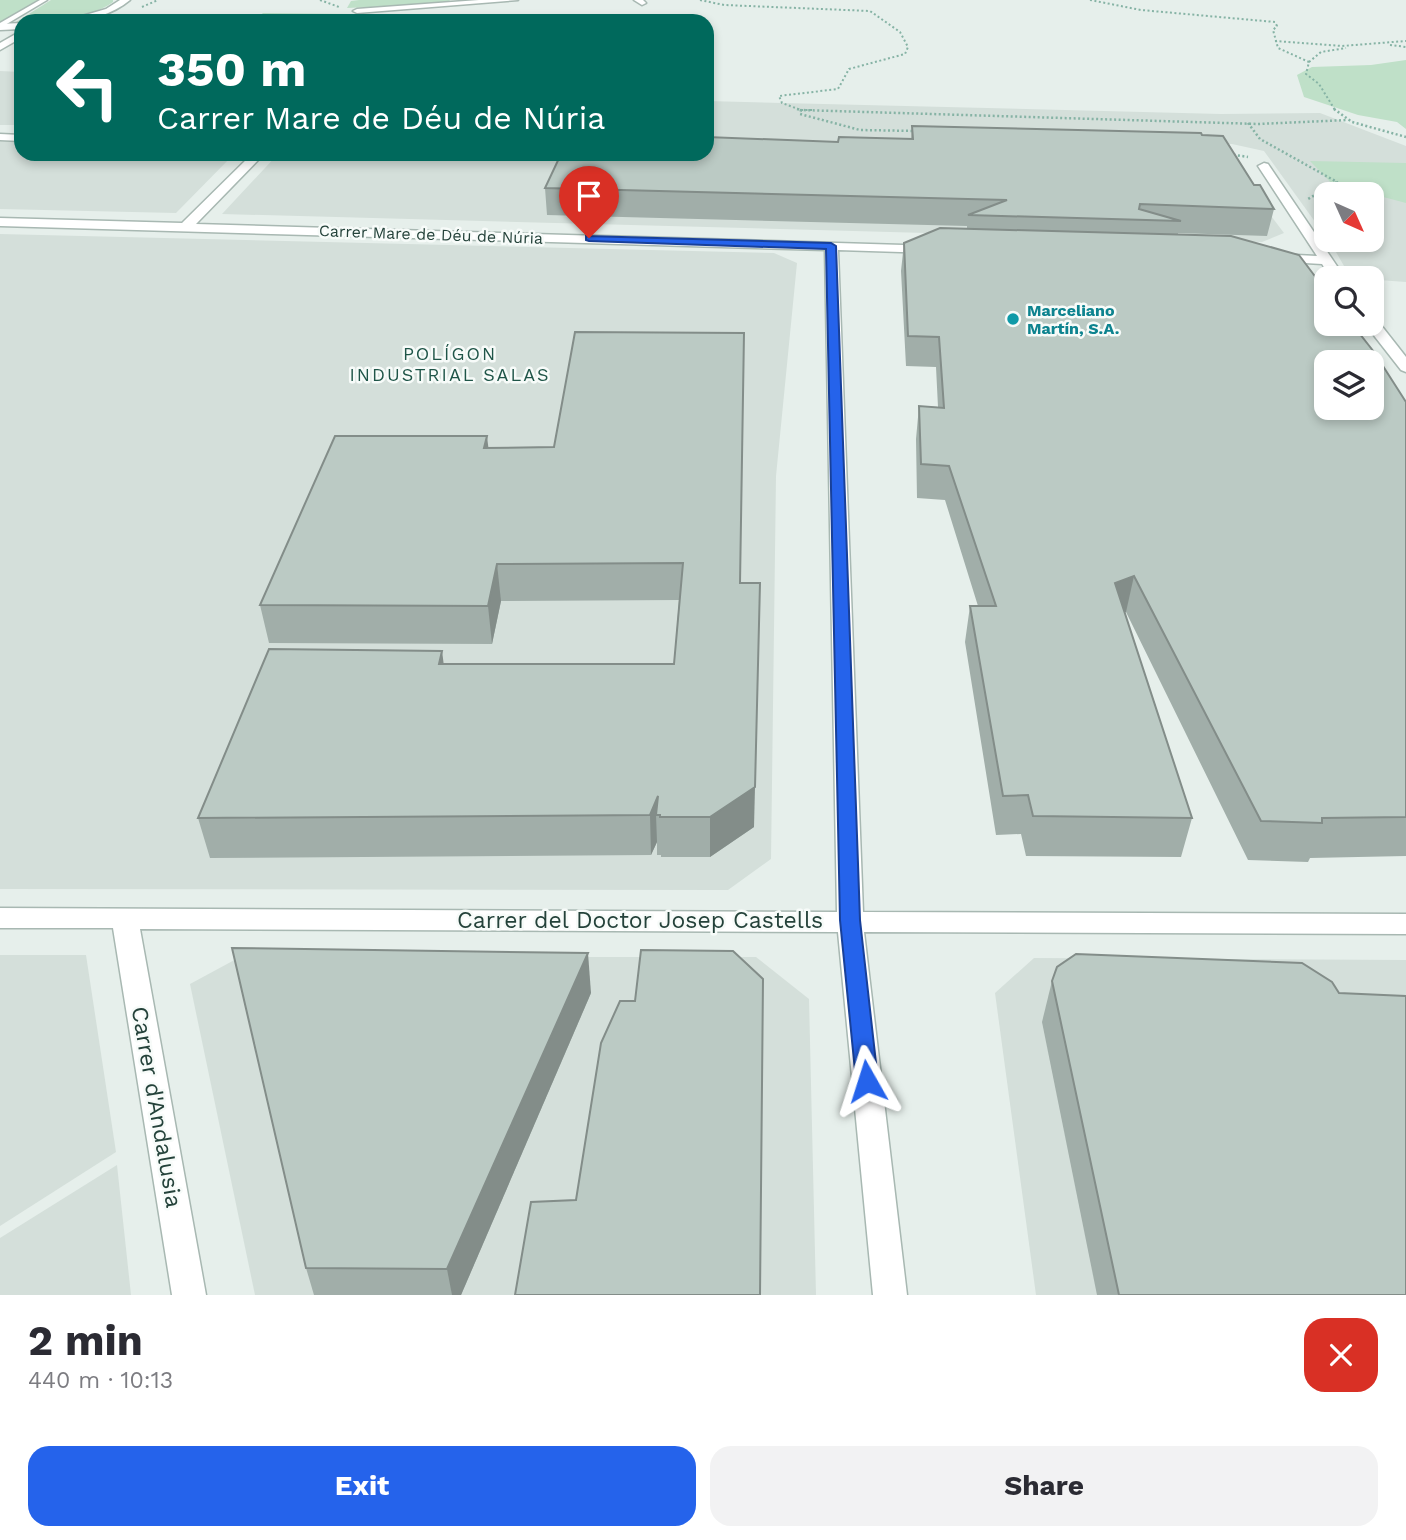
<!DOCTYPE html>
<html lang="en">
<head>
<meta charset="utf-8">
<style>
  body { margin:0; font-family:"Work Sans",sans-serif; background:#f2f2f3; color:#2b2b33; height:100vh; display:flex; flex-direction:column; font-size:26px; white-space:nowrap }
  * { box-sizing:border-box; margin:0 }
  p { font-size:23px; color:#7c7c81 }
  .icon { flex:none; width:38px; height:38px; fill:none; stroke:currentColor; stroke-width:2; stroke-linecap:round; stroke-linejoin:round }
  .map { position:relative; height:1295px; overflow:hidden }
  .sheet { display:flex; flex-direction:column; background:#fff; flex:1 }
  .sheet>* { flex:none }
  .hud { position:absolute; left:14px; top:14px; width:700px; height:147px; border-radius:21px; box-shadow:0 4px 10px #0003; background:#00695c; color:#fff; overflow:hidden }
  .needle { width:46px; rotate:135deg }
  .fabs { position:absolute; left:1314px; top:182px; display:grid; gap:14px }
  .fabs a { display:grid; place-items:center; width:70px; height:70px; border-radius:14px; background:#fff; box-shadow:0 4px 10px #0003; font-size:35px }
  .pin { position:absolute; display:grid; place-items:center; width:60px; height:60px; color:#fff; margin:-72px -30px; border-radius:50% 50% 50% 0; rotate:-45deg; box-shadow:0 0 7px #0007 }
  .pin .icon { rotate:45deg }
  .me { position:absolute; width:77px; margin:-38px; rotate:354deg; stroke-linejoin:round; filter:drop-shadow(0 0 5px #0008) }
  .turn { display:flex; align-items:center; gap:24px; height:147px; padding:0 28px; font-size:32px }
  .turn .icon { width:91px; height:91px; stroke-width:2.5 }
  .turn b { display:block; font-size:49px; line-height:60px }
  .round { display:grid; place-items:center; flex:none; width:74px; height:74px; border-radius:21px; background:#f2f2f3 }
  .head { display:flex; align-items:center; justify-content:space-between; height:119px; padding:0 28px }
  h1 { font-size:42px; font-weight:700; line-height:52px }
  .button { display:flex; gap:14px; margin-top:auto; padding:14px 28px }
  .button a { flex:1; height:80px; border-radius:21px; background:#2563eb; color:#fff; font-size:28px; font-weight:700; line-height:80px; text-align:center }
  .button a+a { background:#f2f2f3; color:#2b2b33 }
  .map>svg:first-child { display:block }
  .built { fill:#d4dfda }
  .green { fill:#bfe0c8 }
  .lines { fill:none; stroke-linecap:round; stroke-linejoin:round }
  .service-casing { stroke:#a8b8b2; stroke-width:3 }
  .minor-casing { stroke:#a8b8b2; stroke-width:3 }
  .tertiary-casing { stroke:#a8b8b2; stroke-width:3 }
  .path-far1 { stroke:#86b3a5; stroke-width:2; stroke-dasharray:2 2.5; stroke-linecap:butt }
  .path { stroke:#86b3a5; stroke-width:2.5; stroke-dasharray:2 2.5; stroke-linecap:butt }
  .service { fill:#fff; fill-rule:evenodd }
  .minor { fill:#fff; fill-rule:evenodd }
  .tertiary { fill:#fff; fill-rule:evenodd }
  .wall { fill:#a1aea9 }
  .shaded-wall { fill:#838d89 }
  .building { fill:#bbcac4; stroke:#838d89; stroke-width:2; fill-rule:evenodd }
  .route { fill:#2563eb; stroke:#184099; stroke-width:2 }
  .culture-dot { fill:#0f9aa8; stroke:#f7fbf9; stroke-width:2.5 }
  .labels { text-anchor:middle; stroke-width:5; stroke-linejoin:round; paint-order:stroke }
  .far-street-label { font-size:16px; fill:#24423a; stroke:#f7fbf9 }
  .far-culture-label { font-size:16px; font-weight:bold; fill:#0d838f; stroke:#f7fbf9; text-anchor:start }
  .far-neighbourhood-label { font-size:18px; letter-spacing:2px; fill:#1f5548; stroke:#f7fbf9 }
  .near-street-label { font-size:23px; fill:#24423a; stroke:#f7fbf9 }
</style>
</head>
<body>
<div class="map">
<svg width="1406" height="1295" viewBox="0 0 1406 1295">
  <rect width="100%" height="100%" fill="#e6efeb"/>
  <!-- built -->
  <g class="built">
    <path d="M0,71L21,72V125H0Z"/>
    <path d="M707,101L1221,114L1320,113L1406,146V282L1351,278L1329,240H1372V194H1326V237L1264,151L1232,144H1223L1233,166L1284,233L1262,242L222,214L278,154H707Z"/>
    <path d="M0,140H21V154H234L176,213L0,209Z"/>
    <path d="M0,234L774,253L797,263L776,476L771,859L728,890L0,889Z"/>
    <path d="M0,955H86L116,1152L0,1226Z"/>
    <path d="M240,957H756L809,999L816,1295H255L190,984Z"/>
    <path d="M1034,958L1406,960V1295H1036L995,993Z"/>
    <path d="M117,1165L131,1295H0V1238Z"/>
  </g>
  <!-- green -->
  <g class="green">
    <path d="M0,0H38L0,23Z"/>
    <path d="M51,0H113V2C89,20 39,22 13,24Z"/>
    <path d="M359,0H450L447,4L347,8L351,1Z"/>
    <path d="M263,13L351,14L341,21H174L254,20Z"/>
    <path d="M1406,60V129L1397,122L1358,115L1304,97L1297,75L1312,67L1371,65Z"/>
    <path d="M1310,161L1406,163V203L1372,194L1338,190Z"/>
  </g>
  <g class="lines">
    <defs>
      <path id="service" d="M40,0H47L0,28V23Z"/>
      <g id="minor">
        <path d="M479,0H518L357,13L353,11L357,9Z"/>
        <path d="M634,0H643L646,3L642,5Z"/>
        <path d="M21,31V38L0,50V43Z"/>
        <path d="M0,134L21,135V141L0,140Z"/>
        <path d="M252,154H264L196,224L937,246L939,249L932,253L838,250L863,912L1406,914V934L864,932L907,1295H873L838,932L140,929L206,1295H172L113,928H0V908L837,912L825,250L0,226V218L182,223Z"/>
        <path d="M1264,163L1268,164L1345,278H1331L1322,264L1271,261L1269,258L1276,254L1317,256L1258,166Z"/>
        <path d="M1372,319L1377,320L1406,357V372L1401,370L1365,324H1372Z"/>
      </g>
      <g id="tertiary">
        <path d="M120,0H130C112,15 88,21 65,21L106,9Z"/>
        <path d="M21,23V29L0,30V24Z"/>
      </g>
    </defs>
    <!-- service casing -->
    <use href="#service" class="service-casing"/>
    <!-- minor casing -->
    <use href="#minor" class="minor-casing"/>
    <!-- tertiary casing -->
    <use href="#tertiary" class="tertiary-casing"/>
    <!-- path-far1 -->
    <g class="path-far1">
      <path d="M320,0L339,7"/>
      <path d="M700,0L724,5L870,11L900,32L908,47L905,54L849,69L838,89L779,96L782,103L801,110"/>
      <path d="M1090,0L1141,10L1275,22L1277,26L1273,30L1278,48L1309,62L1306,74L1319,84L1335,110"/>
      <path d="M142,7L158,0"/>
      <path d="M170,21L176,18H225"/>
      <path d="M1275,41L1342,46L1406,41"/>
      <path d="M1390,45L1406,47"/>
      <path d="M1309,62L1321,52L1346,48"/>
      <path d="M801,110H814"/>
    </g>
    <!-- path -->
    <g class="path">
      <path d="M797,109L801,110"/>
      <path d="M1334,109L1352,122L1406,137"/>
      <path d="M1248,123L1260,139L1337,182L1308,199"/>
      <path d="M917,131L860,130L800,114L801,110L1258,124L1348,120"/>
      <path d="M1229,154L1248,157"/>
    </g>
    <!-- service -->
    <use href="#service" class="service"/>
    <!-- minor -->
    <use href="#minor" class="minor"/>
    <!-- tertiary -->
    <use href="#tertiary" class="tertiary"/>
  </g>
  <!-- wall -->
  <g class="wall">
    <path d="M912,126L1202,135L1254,185L1274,209L1267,236L1178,233V234L1406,402V856L1310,858L1308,862L1248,860L1126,612L1124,613L1192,818L1181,857L1026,856L1021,834L996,835L965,642L970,606H978L945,500L917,498L916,439L919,406L938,407L936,367L906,366L901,271L904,243L967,228V226L547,215L545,188L911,139Z"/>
    <path d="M489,448L740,583L754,827L710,857H661V855H657V842L651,855L210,858L198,818L444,664H674L679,600L501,601L492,644L269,643L260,605Z"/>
    <path d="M1052,981L1406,1295H1097L1042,1022Z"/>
    <path d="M591,993L461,1295H314L306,1268Z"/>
  </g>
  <!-- shaded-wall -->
  <g class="shaded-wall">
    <path d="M487,436L491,470L484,448Z"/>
    <path d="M497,564L501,601L492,644L488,606Z"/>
    <path d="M1134,576L1126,612L1107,620L1115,583Z"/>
    <path d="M442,651L447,689L439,664Z"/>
    <path d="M755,787L754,827L710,857V817Z"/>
    <path d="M658,796L656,815L657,842L651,855L650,815Z"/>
    <path d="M588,953L591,993L461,1295H452L447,1269Z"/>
  </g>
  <!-- building -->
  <g class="building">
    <path d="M912,126L1201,133L1202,135L1223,136L1254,185H1260L1274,209L1140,204L1139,209L1181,221L968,215L1007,200L545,188L561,154H707V137L838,142L839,137L913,139Z"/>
    <path d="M940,228L1231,236L1299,255L1326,291V324H1352L1374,352L1406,402V817L1322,818V823L1261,821L1134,576L1115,583L1192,818L1033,816L1028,795L1003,796L970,606H996L949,466L921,464L919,406L944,408L939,337L908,336L904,243ZM1326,362H1372V408H1326Z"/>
    <path d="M575,332L744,333L740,583H760L755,787L710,817H660V815H656L658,796L650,815L198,818L269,649L442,651L439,664H674L683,563L497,564L488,606L260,605L335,436H487L484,448L554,447Z"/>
    <path d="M232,948L588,953L447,1269L306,1268Z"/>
    <path d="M641,950L733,951L763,979L760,1295H515L531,1202L576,1200L601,1043L620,1001H635Z"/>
    <path d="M1076,954L1302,963L1332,982L1339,993L1406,996V1295H1119L1052,981L1057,967Z"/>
  </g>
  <!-- route -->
  <path class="route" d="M586,236L831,243L836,246L860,920L878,1081L875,1088L867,1091L859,1088L856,1081L840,920L826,249L589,241L586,240Z"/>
  <!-- markers -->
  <circle class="culture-dot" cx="1013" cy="319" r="7"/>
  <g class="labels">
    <!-- far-street labels -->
    <g class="far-street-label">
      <text transform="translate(431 234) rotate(2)" y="6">Carrer Mare de Déu de Núria</text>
    </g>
    <!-- far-culture labels -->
    <g class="far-culture-label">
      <text x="1027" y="316">Marceliano<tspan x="1027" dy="18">Martín, S.A.</tspan></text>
    </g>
    <!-- far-neighbourhood labels -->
    <g class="far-neighbourhood-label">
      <text x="450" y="360">POLÍGON<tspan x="450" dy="21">INDUSTRIAL SALAS</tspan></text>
    </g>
    <!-- near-street labels -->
    <g class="near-street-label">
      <text x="640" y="928">Carrer del Doctor Josep Castells</text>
      <text transform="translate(157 1107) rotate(80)" y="8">Carrer d'Andalusia</text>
    </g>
  </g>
</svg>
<div class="fabs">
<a><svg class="needle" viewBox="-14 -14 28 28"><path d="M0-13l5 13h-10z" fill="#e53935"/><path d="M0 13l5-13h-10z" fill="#7c7c81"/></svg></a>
<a><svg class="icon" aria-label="search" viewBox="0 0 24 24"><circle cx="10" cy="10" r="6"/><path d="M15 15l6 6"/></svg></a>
<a><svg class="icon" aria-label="layers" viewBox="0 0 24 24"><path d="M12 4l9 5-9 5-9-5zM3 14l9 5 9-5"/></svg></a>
</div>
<div class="pin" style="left:589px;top:238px;background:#d93025"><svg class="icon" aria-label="arrive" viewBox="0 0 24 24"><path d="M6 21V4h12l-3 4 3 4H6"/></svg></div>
<svg class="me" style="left:867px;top:1081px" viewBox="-20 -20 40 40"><path d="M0-17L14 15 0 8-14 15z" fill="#2563eb" stroke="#fff" stroke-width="4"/></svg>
<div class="hud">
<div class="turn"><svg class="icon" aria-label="left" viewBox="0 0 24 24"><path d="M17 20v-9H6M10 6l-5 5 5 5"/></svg><div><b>350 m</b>Carrer Mare de Déu de Núria</div></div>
</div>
</div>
<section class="sheet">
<div class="head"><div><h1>2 min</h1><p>440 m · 10:13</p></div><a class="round" style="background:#d93025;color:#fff"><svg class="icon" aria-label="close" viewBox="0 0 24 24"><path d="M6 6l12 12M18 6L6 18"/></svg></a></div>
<div class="button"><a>Exit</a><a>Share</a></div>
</section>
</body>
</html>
